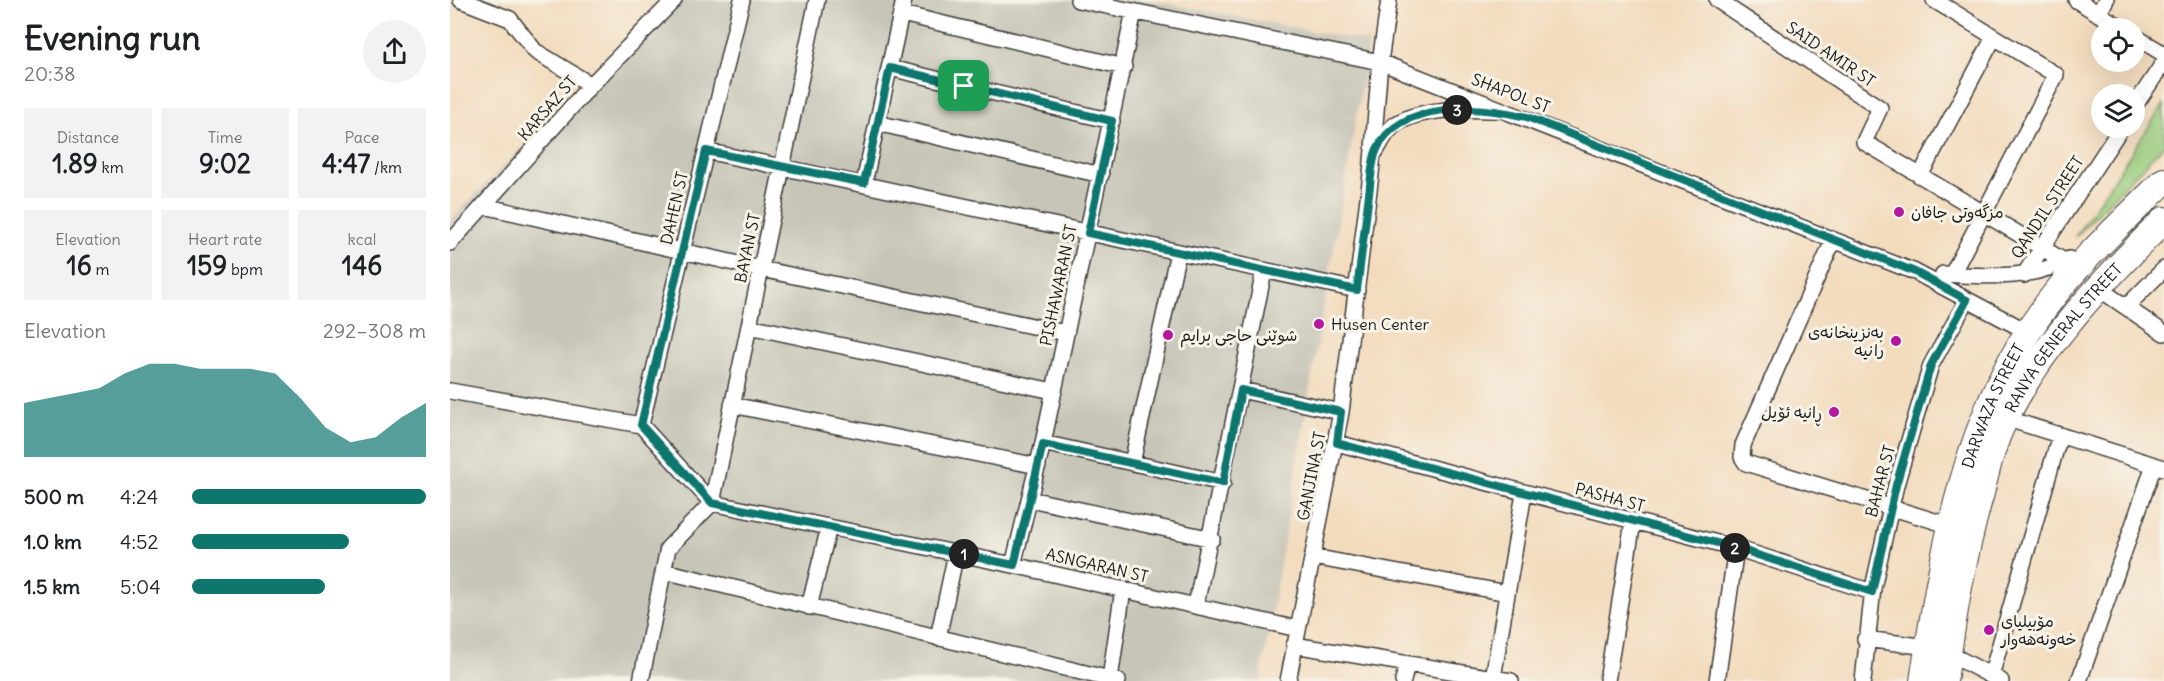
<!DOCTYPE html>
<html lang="en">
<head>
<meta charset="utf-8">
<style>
  :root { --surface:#fff; --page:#f2f2f2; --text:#202124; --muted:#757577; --accent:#0f766e }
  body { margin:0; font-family:Delius,"Playpen Sans Arabic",sans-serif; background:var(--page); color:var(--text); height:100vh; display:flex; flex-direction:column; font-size:22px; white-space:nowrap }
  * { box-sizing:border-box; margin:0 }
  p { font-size:20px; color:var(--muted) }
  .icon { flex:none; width:33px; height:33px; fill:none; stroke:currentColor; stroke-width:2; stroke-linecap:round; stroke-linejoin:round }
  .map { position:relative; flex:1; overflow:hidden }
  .side { display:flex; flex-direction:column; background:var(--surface); width:450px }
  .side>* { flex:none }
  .fabs { position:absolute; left:1641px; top:18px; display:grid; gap:12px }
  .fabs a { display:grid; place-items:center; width:54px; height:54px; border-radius:50%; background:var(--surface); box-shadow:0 6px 24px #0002; font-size:30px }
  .pin { position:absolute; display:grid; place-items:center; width:51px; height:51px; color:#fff; margin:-26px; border-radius:12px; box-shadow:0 3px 9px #0006 }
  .km { position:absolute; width:30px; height:30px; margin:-15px; border-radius:50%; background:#222; color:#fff; font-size:16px; line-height:30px; text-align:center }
  .round { display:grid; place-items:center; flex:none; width:63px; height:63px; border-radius:32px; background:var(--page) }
  .headline { display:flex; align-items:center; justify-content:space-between; height:102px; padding:0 24px }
  h1 { font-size:33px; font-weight:700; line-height:45px }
  .figures { display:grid; grid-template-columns:repeat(3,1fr); gap:9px; height:102px; padding:6px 24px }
  .figures div { display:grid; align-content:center; border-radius:0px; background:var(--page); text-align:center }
  .figures b { font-size:26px; font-weight:700 }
  .figures small { font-size:16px; font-weight:400 }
  .figures p { font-size:16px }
  .chart { height:168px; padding:12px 24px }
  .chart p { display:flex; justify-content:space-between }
  .chart svg { width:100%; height:108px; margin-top:6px; fill:var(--accent); opacity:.7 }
  ul { padding:0 24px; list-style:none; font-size:20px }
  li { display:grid; grid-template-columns:96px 72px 1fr; align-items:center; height:45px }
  li i { height:15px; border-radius:8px; background:var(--accent) }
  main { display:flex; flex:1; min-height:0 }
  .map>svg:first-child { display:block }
  .industrial { fill:#c7c5b8 }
  .green { fill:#98ca7a; stroke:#5a734b; stroke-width:1.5 }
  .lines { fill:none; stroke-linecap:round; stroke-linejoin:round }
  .minor-casing { stroke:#3c3934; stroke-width:18 }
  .trunk-casing { stroke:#3c3934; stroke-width:28 }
  .minor { stroke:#fff; stroke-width:15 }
  .trunk { stroke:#fff; stroke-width:26 }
  .route-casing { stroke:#fff; stroke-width:12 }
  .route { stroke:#0f766e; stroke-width:8 }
  .poi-dot { fill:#b5179e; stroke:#f7f3e8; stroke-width:2 }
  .labels { text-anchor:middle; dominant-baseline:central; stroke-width:6; stroke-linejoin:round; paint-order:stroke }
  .street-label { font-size:16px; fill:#1c1c1c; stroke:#f7f3e8 }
  .poi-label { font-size:16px; fill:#1c1c1c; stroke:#f7f3e8; text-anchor:start }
</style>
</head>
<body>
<main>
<section class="side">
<div class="headline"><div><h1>Evening run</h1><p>20:38</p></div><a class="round"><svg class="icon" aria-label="share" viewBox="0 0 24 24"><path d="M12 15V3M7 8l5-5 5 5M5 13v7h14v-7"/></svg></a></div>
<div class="figures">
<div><p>Distance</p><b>1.89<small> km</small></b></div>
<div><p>Time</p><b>9:02</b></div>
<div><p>Pace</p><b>4:47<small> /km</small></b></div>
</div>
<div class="figures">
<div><p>Elevation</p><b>16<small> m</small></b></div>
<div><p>Heart rate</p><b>159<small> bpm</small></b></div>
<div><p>kcal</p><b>146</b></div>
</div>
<div class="chart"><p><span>Elevation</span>292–308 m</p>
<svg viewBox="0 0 160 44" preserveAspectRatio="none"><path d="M0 44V22L10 20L20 18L30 16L40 10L50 6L60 6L70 8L80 8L90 8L100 10L110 20L120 32L130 38L140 36L150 28L160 22V44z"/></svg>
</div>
<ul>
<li><b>500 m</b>4:24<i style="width:100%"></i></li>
<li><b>1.0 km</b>4:52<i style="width:67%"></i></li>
<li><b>1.5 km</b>5:04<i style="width:57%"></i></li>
</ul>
</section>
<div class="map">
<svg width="1714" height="681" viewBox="0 0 1714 681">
  <rect width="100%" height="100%" fill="#f7f3e8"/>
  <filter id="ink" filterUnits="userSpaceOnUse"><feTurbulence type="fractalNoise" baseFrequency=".0167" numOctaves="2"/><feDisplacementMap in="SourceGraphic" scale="12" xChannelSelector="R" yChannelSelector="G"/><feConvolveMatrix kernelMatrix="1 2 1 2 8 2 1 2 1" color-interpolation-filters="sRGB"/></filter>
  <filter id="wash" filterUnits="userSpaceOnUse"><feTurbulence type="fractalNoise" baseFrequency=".008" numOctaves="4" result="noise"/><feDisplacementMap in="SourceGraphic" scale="24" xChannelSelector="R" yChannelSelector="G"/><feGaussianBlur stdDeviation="1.35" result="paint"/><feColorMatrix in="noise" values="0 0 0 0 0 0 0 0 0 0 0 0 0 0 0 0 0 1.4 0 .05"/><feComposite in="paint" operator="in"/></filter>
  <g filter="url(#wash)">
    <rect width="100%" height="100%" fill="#f3dcbe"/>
    <path class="industrial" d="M214 0H698L919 42 810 681H0V221Z"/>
    <path class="green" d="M1714 104V145L1625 237Z"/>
  </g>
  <g filter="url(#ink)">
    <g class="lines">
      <defs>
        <path id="minor" d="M11 0 60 19 85 51 141 85
          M628 0 930 62 1465 272 1578 332
          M1267 0 1430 108 1414 142 1614 261
          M1484 0 1606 75 1502 274
          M1626 0 1672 28
          M452 14 674 67
          M1648 14 1656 0
          M1684 36 1714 54
          M440 68 662 121
          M1684 107 1714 62
          M427 123 651 175
          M256 151 907 290
          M926 151C932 141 936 131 946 124 973 107 1015 109 1045 110
          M1470 176 1544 37
          M414 183 454 0
          M34 206 311 269 616 333
          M1383 241 1293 445 1292 457 1296 463 1501 526
          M0 243 141 85 224 0
          M1493 274C1537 276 1579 281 1619 259
          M1574 275 1671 128
          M1648 288 1714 333
          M1676 307 1714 269
          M299 326 603 391
          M791 390 891 412
          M0 391 191 425 262 503
          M282 405 588 466
          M1555 418 1714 468
          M191 425 292 0
          M593 443 773 483
          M887 443 1286 548 1422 592
          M682 463 728 252
          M580 499 762 539
          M262 503 563 565 848 629
          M262 503 367 0
          M863 557 1057 593
          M563 565 593 443 684 11
          M214 571 668 681
          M746 605 814 271
          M359 607 379 527
          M488 638 506 553
          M1415 639 1478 647
          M844 645 1061 681
          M1498 653 1551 681
          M1541 676 1610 435
          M1043 678 1074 493
          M660 679 673 589
          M191 681 218 548 262 503
          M838 681 891 412 921 174 930 62 939 0
          M953 681 957 664
          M1157 681 1183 522
          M1267 681 1286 548
          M1413 681 1423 588 1446 485 1481 365 1517 300
          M1629 681 1704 465"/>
        <g id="trunk">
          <path id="s1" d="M1473 681C1493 551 1515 415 1595 307 1629 261 1673 222 1714 181"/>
          <path id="s2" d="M1494 681C1503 617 1513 555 1531 493 1537 468 1543 442 1555 419 1593 342 1654 280 1714 220"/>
        </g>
      </defs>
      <use href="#minor" class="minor-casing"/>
      <use href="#trunk" class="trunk-casing"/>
      <use href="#minor" class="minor"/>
      <use href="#trunk" class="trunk"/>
    </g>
  </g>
  <g class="lines" filter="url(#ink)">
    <defs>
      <path id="route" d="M440 68 662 121 638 233 907 290C911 258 915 226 919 194 921 180 921 162 927 149 951 99 1031 106 1077 117L1465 272 1517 300 1481 365 1446 485 1422 592 1286 548 887 443 891 412 791 390 773 483 593 444 564 565 262 503 191 425 256 151 414 183Z"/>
    </defs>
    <use href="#route" class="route-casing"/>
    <use href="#route" class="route"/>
  </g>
  <g class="poi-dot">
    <circle cx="1449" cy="212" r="6"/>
    <circle cx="869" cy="324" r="6"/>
    <circle cx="718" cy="335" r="6"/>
    <circle cx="1446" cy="341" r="6"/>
    <circle cx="1384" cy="412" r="6"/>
    <circle cx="1539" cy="630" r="6"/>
  </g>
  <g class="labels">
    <g class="street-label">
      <text transform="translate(1381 54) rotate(34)">SAID AMIR ST</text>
      <text transform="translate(1061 93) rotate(21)">SHAPOL ST</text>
      <text transform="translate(97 108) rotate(-49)">KARSAZ ST</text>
      <text transform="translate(1597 207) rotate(-57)">QANDIL STREET</text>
      <text transform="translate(224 208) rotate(-77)">DAHEN ST</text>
      <text transform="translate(297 248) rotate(-78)">BAYAN ST</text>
      <text transform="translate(608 285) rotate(-78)">PISHAWARAN ST</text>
      <text stroke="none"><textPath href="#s2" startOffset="370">RANYA GENERAL STREET</textPath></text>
      <text stroke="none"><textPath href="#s1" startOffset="285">DARWAZA STREET</textPath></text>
      <text transform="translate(861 476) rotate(-79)">GANJINA ST</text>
      <text transform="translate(1430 481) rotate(-75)">BAHAR ST</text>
      <text transform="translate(1160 497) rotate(15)">PASHA ST</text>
      <text transform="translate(647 565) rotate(13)">ASNGARAN ST</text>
    </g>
    <g class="poi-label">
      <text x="1461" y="212">مزگەوتی جافان</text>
      <text x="881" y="324">Husen Center</text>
      <text x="1434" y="332" text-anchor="end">بەنزینخانەی<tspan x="1434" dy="18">رانیە</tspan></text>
      <text x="730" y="335">شوێنی حاجی برایم</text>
      <text x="1372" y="412" text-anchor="end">ڕانیە ئۆیل</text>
      <text x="1551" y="621">مۆبیلیای<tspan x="1551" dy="18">خەونەهەوار</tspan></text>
    </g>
  </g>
</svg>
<div class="fabs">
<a><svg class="icon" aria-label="locate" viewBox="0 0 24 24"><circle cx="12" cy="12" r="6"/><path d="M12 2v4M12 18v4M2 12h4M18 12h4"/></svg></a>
<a><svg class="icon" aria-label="layers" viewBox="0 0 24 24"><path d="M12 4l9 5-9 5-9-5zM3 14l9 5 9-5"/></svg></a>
</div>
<div class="pin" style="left:514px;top:86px;background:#1e9e55"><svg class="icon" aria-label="arrive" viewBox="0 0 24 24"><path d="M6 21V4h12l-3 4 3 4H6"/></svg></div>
<b class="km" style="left:514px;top:554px">1</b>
<b class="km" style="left:1285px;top:548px">2</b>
<b class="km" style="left:1007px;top:110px">3</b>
</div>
</main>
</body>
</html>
